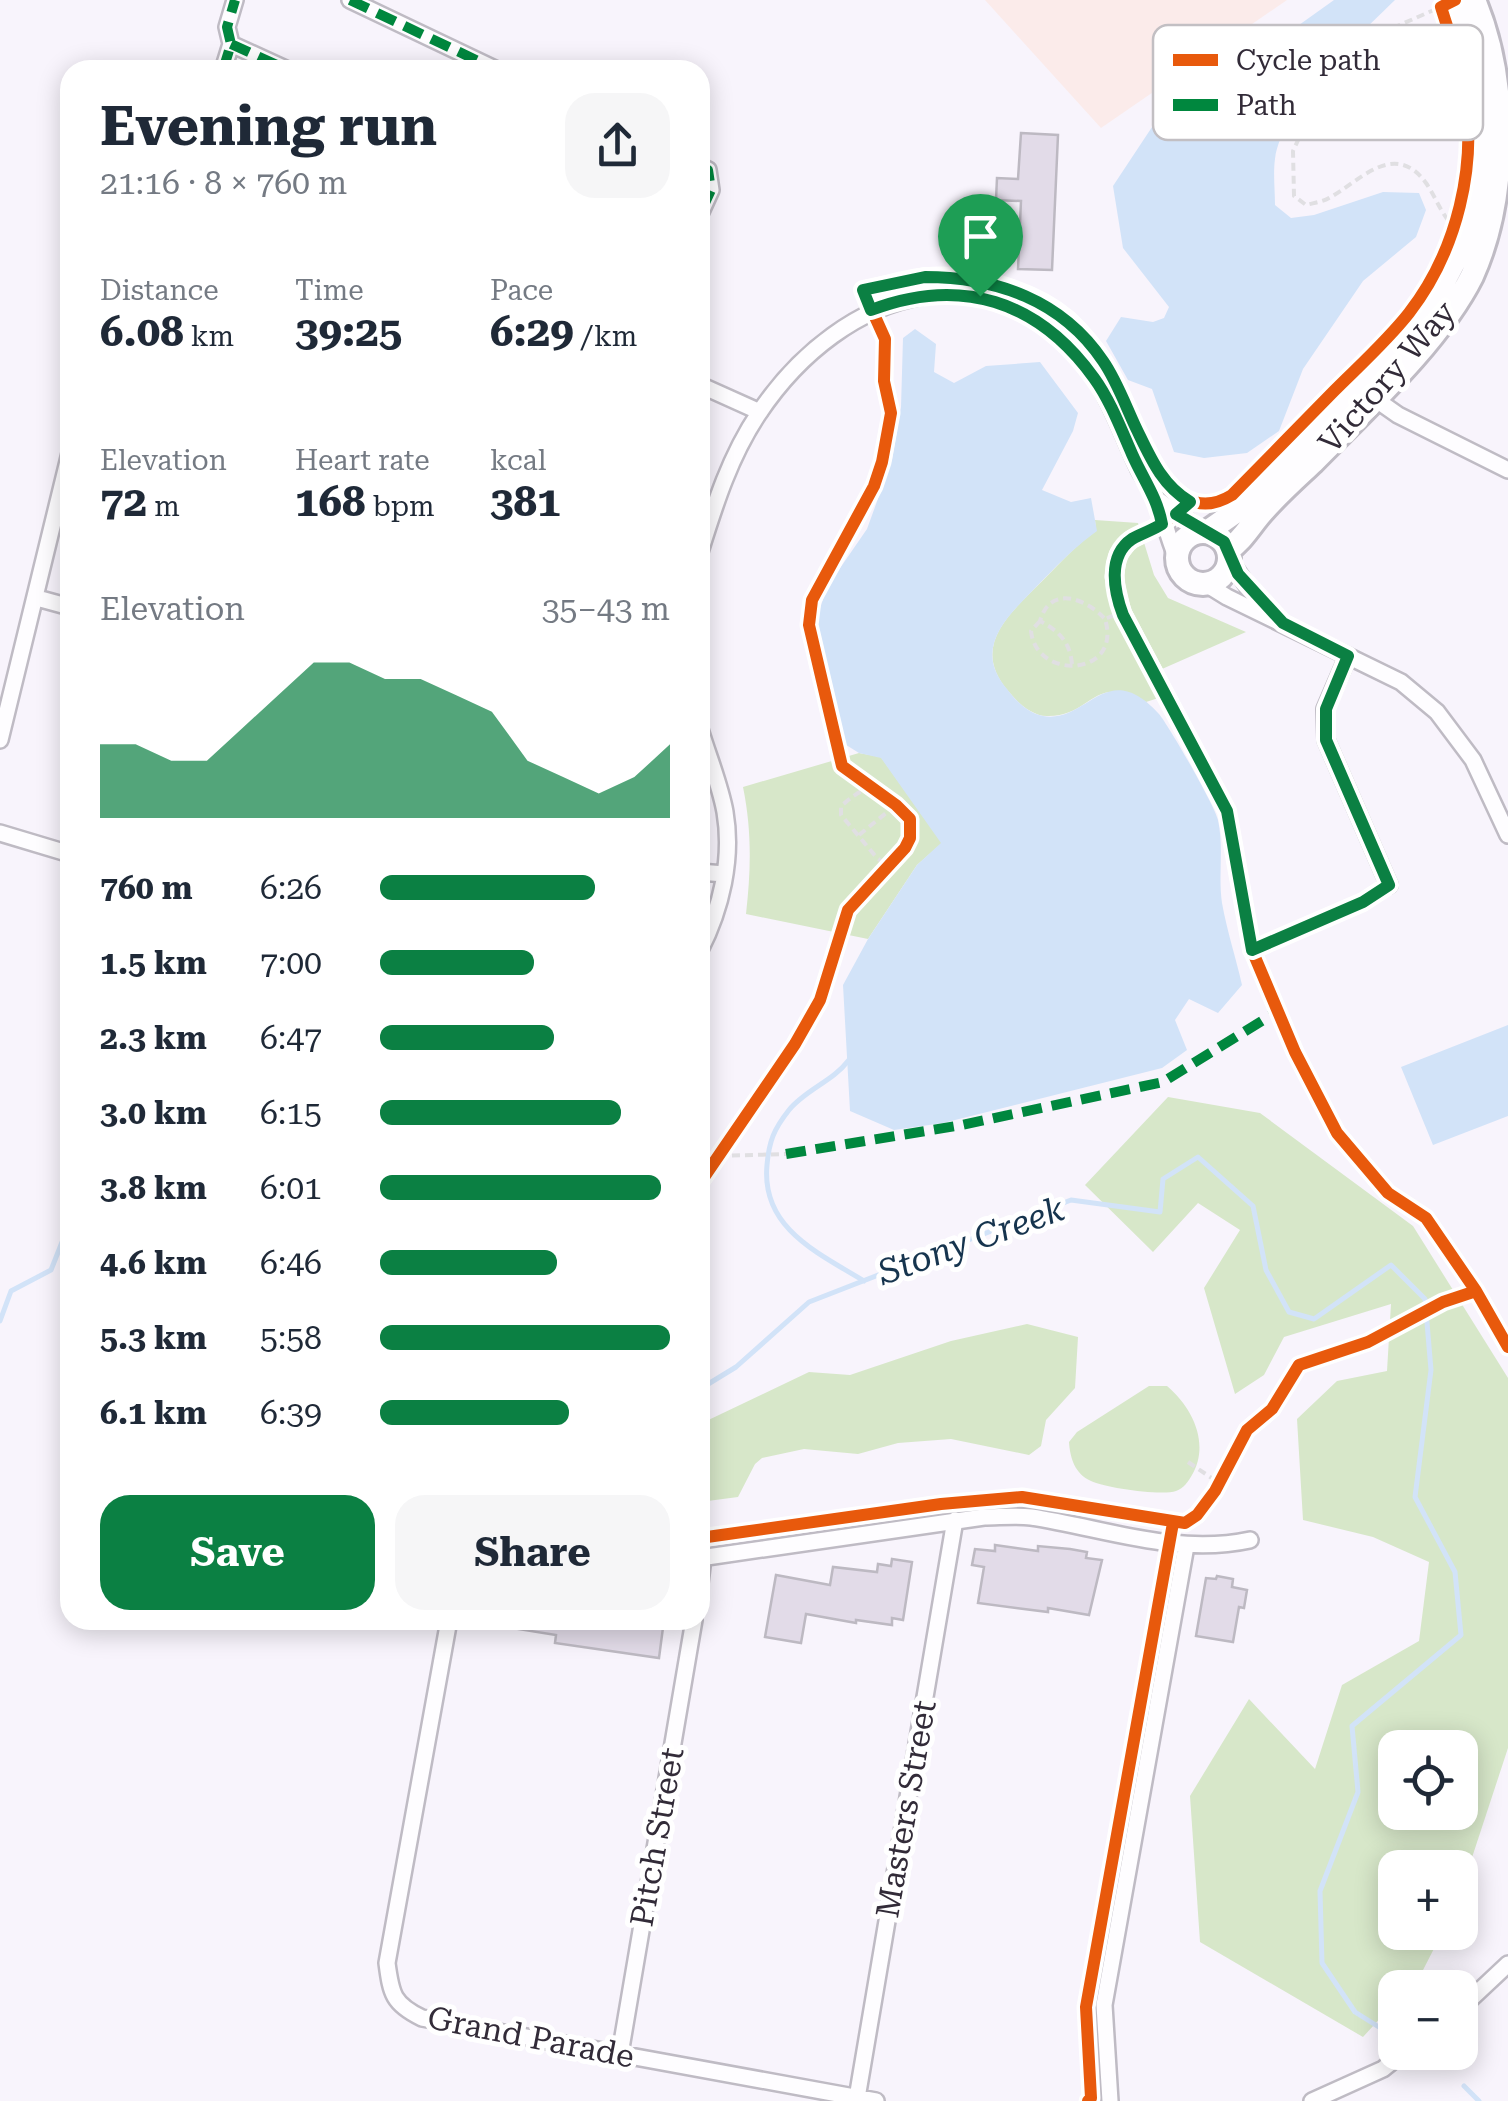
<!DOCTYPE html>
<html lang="en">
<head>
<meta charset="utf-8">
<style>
  :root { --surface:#fff; --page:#f6f6f7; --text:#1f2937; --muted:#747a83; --accent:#0b8043 }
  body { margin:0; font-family:"Roboto Serif",serif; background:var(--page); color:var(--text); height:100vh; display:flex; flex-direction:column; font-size:38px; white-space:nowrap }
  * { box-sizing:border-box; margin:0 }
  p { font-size:32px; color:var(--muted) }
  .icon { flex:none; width:55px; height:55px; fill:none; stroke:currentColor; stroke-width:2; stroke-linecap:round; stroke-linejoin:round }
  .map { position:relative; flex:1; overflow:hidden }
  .drawer { position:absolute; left:60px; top:60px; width:650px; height:1570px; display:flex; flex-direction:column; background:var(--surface); border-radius:30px; box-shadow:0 5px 25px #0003 }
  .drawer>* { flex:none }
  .fabs { position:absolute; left:1378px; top:1730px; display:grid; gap:20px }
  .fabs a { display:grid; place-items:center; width:100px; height:100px; border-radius:20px; background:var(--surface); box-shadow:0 5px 25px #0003; font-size:50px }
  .pin { position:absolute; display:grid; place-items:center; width:85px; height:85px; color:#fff; margin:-102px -42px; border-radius:50% 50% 50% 0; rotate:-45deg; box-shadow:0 0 10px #0007 }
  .pin .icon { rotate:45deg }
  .round { display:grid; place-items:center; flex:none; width:105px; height:105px; border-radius:30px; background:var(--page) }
  .overview { display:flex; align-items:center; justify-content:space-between; height:170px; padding:0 40px }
  h1 { font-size:55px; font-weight:700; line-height:75px }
  .stats { display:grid; grid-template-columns:repeat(3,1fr); gap:15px; height:170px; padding:10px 40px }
  .stats div { display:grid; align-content:center }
  .stats b { font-size:42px; font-weight:700 }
  .stats small { font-size:28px; font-weight:400 }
  .stats p { font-size:28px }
  .chart { height:280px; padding:20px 40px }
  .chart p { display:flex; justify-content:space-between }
  .chart svg { width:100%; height:180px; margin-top:10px; fill:var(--accent); opacity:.7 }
  .primary-button { display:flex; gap:20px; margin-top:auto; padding:20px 40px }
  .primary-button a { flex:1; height:115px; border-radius:30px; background:var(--accent); color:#fff; font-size:40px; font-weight:700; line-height:115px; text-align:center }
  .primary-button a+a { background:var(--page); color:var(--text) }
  ul { padding:0 40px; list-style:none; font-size:32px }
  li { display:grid; grid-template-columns:160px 120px 1fr; align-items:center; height:75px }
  li i { height:25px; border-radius:12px; background:var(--accent) }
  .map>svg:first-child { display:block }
  .industrial { fill:#fbebea }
  .green { fill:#d7e7c9; fill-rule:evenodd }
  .water { fill:#d2e3f8 }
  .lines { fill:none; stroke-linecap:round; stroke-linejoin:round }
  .stream { stroke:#d2e3f8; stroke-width:5 }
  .building { fill:#e2dbe8; stroke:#bdb9c2; stroke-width:2.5 }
  .street-casing { stroke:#bfbbc4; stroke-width:20 }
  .secondary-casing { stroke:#bfbbc4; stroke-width:28 }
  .path { stroke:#e0dfe2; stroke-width:4; stroke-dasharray:8 5; stroke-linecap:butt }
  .street { stroke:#fefdff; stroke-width:15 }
  .secondary { stroke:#fefdff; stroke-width:22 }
  .quiet { stroke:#00873e; stroke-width:10; stroke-dasharray:20 10; stroke-linecap:butt }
  .cycleway-casing { stroke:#fff; stroke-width:19 }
  .cycleway { stroke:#e8590c; stroke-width:12 }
  .route-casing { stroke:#fff; stroke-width:20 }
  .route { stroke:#0b8043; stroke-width:12 }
  .labels { text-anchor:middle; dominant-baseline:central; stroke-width:10; stroke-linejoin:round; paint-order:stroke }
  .street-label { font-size:32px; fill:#322b38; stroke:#fff }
  .water-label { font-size:35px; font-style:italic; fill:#16344e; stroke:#fff }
  .key { fill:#fff; stroke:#c2bfc3; stroke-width:2.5 }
  .key-label { font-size:28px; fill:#322b38 }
</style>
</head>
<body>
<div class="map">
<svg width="1508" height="2101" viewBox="0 0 1508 2101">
  <rect width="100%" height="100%" fill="#f8f4fc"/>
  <path class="industrial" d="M985 0H1287L1101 128Z"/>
  <path class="green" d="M1095 520 1138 523 1154 575 1168 598 1246 632 1162 669 1174 693 1146 702C1092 672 1092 717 1047 716 1032 716 1018 703 1009 692 972 650 1004 619 1034 589 1056 568 1072 548 1096 531Z
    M859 753 881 757 942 843 917 865 868 939 746 914C751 870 752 831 743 787Z
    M1168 1097 1260 1113 1413 1226 1508 1378V1748L1460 1894V1868H1395V1932L1442 1933 1422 1972 1408 1987 1395 1988V2002L1363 2037 1200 1942 1190 1796 1249 1699 1315 1769 1342 1685 1419 1641 1429 1562 1373 1537 1303 1520 1297 1419 1337 1381 1387 1371 1391 1304 1284 1337 1264 1375 1235 1394 1204 1288 1240 1230 1198 1203 1153 1252 1085 1185ZM1395 1748H1460V1812H1395Z
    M1027 1324 1078 1337 1075 1388 1046 1420 1041 1446 1029 1455 951 1439 898 1443 858 1454 804 1449 762 1458 755 1464 738 1497 700 1502V1424L809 1372 850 1375 951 1341Z
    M1149 1386H1167C1193 1408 1210 1444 1192 1475 1188 1482 1184 1488 1176 1491 1162 1496 1105 1488 1091 1481 1075 1474 1070 1458 1069 1442L1077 1432Z"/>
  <path class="water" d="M1334 0H1395C1357 37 1283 104 1275 159 1273 173 1275 190 1275 205L1291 218 1314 215 1383 192 1419 193 1426 210 1416 237 1363 281 1303 369 1279 431 1247 453 1204 458 1174 452 1152 389 1128 380 1106 341 1121 317 1153 322 1164 318 1169 307 1123 248 1113 186 1156 121 1228 68 1268 59 1299 25Z
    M915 329 936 344 934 372 954 383 986 366 1040 362 1078 413 1073 431 1042 490 1071 502 1091 498 1097 531C1071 550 1058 565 1036 587 1007 617 972 648 1007 689 1016 701 1028 713 1043 716 1088 724 1106 656 1159 714 1169 726 1215 806 1218 820 1224 847 1218 876 1222 903 1227 931 1236 958 1242 985L1218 1013 1189 999 1175 1020 1187 1050 1162 1068 943 1123 894 1130 850 1111 843 985 868 939 917 865 941 843 881 758 859 753 843 743 815 624 827 587 867 529 892 460 901 407 903 338Z
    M1508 1025V1116L1433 1145 1401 1067Z"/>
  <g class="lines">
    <path class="stream" d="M848 1061C833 1081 805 1090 789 1110 774 1129 769 1141 767 1165 761 1228 818 1253 864 1281
      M70 1176 66 1186 70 1199
      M0 1321 11 1291 51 1270 70 1222
      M700 1389 736 1367 809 1302 1071 1200 1160 1212 1163 1179 1198 1157 1253 1206 1266 1270 1289 1312 1314 1319 1391 1265 1425 1299 1431 1370 1415 1497 1455 1572 1461 1635 1352 1726 1358 1792 1320 1891 1322 1963 1355 2012 1382 2029
      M1464 2086 1479 2101"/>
  </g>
  <path class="building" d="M1021 133 1058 135 1052 270 1018 269 1021 201 996 200 997 178 1018 179Z
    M995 1545 1038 1551V1546L1070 1549 1087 1552 1086 1558 1102 1560 1089 1615 1048 1608V1612L978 1603 984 1567 972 1565 975 1549 995 1551Z
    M892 1559 912 1562 903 1620 892 1618V1625L856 1620V1623L806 1614 801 1643 765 1637 776 1575 830 1585 833 1567 877 1572 878 1564 891 1566Z
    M1217 1576 1233 1579 1232 1587 1247 1590 1244 1608 1239 1607 1233 1642 1196 1636 1206 1578 1216 1579Z
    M512 1620H664L659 1658 555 1643 556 1635 512 1628Z"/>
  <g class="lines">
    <defs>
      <path id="street" d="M350 0 497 70
        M231 44 288 70
        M223 70 231 44 227 27 235 0
        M700 166 708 170 711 190 700 214
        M700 385 760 412
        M1371 396 1398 415 1508 470
        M1157 499 1202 531
        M700 552C715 504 730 456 759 413 842 289 996 238 1095 378 1113 405 1124 438 1138 467 1143 478 1153 488 1157 499 1164 518 1168 538 1176 556
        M1229 559 1250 590 1277 617
        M1206 584 1227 597 1401 682 1437 712 1473 760 1508 835
        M37 598 70 607
        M1348 656 1325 709 1326 740 1389 885
        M700 729C708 756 720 784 725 812 733 859 721 909 700 950
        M0 740 70 453
        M0 833 70 854
        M700 872 724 874
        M700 1558 984 1517C999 1517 1016 1515 1031 1517 1104 1528 1176 1556 1250 1540
        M700 1583 703 1558
        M449 1620 387 1963C391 1994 393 2004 422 2018L876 2101
        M1460 2009 1508 1964
        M620 2054 694 1620
        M857 2098 955 1520
        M1110 2101 1104 2005 1186 1546
        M1312 2101 1383 2069 1404 2052"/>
      <path id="secondary" d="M1177 558a26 26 0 1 1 52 0a26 26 0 1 1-52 0Z
        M1207 532 1234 513 1403 342 1439 291 1464 243 1478 189 1482 110 1470 44 1453 0
        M1228 550C1243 540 1251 524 1264 510 1279 493 1296 478 1313 462 1365 409 1439 342 1472 276 1508 196 1508 80 1474 0"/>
    </defs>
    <use href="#street" class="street-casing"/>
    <use href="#secondary" class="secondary-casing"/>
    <path class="path" d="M1436 9 1386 31 1357 53 1327 103 1306 123 1293 151 1294 196 1306 205C1313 203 1322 202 1329 198 1359 182 1394 139 1426 183 1435 196 1440 211 1451 224
      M1040 621 1031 631C1036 681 1123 677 1105 619L1122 612
      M1072 664C1070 642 1059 631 1040 621 1050 585 1085 598 1104 618
      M873 788C860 789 851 798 841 806V815L877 858 888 866
      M859 835 896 805
      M1252 950 1375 894
      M719 1156 786 1154
      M1188 1462 1219 1483"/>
    <use href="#street" class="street"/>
    <use href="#secondary" class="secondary"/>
    <path class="quiet" d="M350 0 497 70
      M231 44 288 70
      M223 70 231 44 227 27 235 0
      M700 166 708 170 711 190 700 214
      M786 1154 962 1125 1163 1082 1278 1011"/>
    <defs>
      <path id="cycleway" d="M1190 502 1162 524 1130 540 1118 555 1114 577 1122 612 1227 811 1252 950 1295 1052 1337 1133 1388 1193 1426 1218 1476 1291 1508 1347
        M700 1183 795 1044 820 1000 848 910 905 848 910 838V819L896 805 842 766 809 625 812 600 874 486 882 462 891 413 884 381 885 339 863 290C883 286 903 279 923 277 970 272 1031 288 1068 319 1081 331 1098 351 1106 366 1130 411 1164 537 1232 495 1266 460 1300 426 1334 391 1359 366 1387 341 1409 313 1457 251 1478 165 1464 88 1459 60 1449 33 1441 7L1455 0
        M700 1538 941 1504 1022 1497 1185 1523 1197 1515 1215 1491 1247 1430 1272 1409 1299 1365 1368 1342 1443 1302 1476 1291
        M1088 2101 1091 2098 1086 2007 1173 1523"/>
    </defs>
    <use href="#cycleway" class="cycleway-casing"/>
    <use href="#cycleway" class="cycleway"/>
  </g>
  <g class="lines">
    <defs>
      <path id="route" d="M925 277C996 277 1062 300 1103 361 1117 381 1126 407 1137 430 1151 459 1162 485 1190 502L1176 514 1224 542 1238 574 1283 623 1348 656 1326 709V740L1389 885 1363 902 1252 950 1227 811 1123 615C1114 591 1107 556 1132 539 1142 533 1153 530 1162 524 1157 497 1143 479 1132 454 1121 429 1110 400 1094 378 1038 300 960 276 871 310L863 290Z"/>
    </defs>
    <use href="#route" class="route-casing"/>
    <use href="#route" class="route"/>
  </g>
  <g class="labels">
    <g class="street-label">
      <text transform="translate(1387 377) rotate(-49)">Victory Way</text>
      <text transform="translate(906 1809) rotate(-80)">Masters Street</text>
      <text transform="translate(657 1837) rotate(-80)">Pitch Street</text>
      <text transform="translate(531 2037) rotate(11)">Grand Parade</text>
    </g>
    <g class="water-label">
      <text transform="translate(971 1241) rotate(-20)">Stony Creek</text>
    </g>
  </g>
  <rect x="1153" y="25" width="330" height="115" rx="15" class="key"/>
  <rect x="1173" y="54" width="45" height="12" fill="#e8590c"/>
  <rect x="1173" y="99" width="45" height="12" fill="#00873e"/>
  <g class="key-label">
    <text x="1236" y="70">Cycle path</text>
    <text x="1236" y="115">Path</text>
  </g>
</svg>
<div class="fabs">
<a><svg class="icon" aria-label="locate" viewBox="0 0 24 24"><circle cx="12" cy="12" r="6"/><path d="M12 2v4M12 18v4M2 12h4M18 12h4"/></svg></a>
<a>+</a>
<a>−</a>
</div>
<div class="pin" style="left:980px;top:296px;background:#1e9e55"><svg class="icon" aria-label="arrive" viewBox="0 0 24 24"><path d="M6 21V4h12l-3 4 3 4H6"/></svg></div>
<section class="drawer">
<div class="overview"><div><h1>Evening run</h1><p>21:16 · 8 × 760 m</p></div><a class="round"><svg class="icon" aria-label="share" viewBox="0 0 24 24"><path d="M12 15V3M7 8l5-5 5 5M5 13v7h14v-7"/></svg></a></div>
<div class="stats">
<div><p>Distance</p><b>6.08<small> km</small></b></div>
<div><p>Time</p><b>39:25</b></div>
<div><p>Pace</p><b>6:29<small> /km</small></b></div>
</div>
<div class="stats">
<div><p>Elevation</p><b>72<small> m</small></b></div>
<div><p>Heart rate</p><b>168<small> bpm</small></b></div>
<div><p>kcal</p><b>381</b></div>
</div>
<div class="chart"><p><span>Elevation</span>35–43 m</p>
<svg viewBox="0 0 160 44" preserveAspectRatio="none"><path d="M0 44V26L10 26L20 30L30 30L40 22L50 14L60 6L70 6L80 10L90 10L100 14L110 18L120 30L130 34L140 38L150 34L160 26V44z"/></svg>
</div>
<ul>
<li><b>760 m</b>6:26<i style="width:74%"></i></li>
<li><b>1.5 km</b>7:00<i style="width:53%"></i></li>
<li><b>2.3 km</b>6:47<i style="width:60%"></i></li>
<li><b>3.0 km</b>6:15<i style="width:83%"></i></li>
<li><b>3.8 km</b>6:01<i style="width:97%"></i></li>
<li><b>4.6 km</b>6:46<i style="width:61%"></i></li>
<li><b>5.3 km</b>5:58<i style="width:100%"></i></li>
<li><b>6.1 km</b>6:39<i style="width:65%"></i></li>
</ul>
<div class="primary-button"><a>Save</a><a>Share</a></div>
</section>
</div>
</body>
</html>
